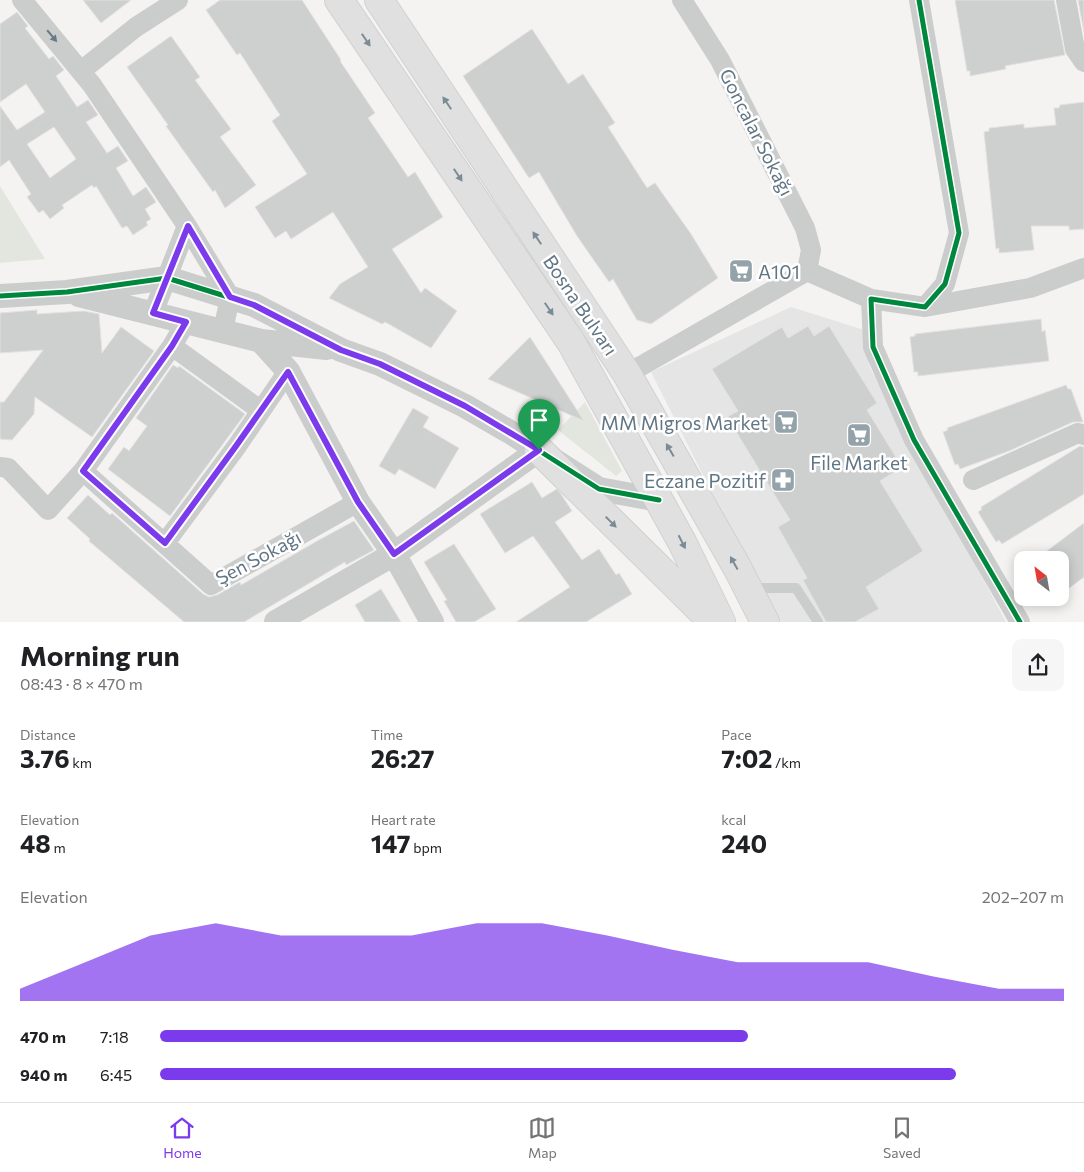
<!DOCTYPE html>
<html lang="en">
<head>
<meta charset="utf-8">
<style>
  :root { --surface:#fff; --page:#f6f6f6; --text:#202124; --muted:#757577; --line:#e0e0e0; --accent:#7c3aed }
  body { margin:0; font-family:Commissioner,sans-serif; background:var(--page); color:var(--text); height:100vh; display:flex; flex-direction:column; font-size:19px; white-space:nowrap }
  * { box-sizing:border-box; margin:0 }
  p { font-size:16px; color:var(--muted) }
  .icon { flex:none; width:28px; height:28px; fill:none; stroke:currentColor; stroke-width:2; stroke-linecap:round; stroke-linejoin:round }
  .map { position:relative; height:622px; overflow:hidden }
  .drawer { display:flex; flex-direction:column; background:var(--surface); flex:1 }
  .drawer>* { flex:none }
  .needle { width:32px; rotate:329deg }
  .buttons { position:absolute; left:1014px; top:551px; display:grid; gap:10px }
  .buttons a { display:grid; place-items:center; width:55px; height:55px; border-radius:10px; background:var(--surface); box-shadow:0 2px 12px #0003; font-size:25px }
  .pin { position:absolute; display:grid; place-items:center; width:42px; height:42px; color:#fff; margin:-51px -21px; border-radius:50% 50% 50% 0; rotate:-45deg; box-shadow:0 0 5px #0007 }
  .pin .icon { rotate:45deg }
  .round { display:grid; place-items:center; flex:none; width:52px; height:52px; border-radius:10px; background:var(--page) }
  .summary { display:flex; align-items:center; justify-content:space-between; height:85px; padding:0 20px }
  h1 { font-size:28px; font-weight:700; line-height:38px }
  .stats { display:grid; grid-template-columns:repeat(3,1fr); gap:8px; height:85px; padding:5px 20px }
  .stats div { display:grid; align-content:center }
  .stats b { font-size:25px; font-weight:700 }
  .stats small { font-size:14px; font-weight:400 }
  .stats p { font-size:14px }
  .chart { height:140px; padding:10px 20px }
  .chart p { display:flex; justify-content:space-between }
  .chart svg { width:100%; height:90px; margin-top:5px; fill:var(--accent); opacity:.7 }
  ul { padding:0 20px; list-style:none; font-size:16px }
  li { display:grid; grid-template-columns:80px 60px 1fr; align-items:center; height:38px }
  li i { height:12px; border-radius:6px; background:var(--accent) }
  .dock { display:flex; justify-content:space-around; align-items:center; height:70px; border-top:1px solid var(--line); background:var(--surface); font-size:14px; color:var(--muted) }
  .dock a { display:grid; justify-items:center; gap:2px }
  .dock .current { color:var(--accent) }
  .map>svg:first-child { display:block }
  .built { fill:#e4e5e4 }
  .green { fill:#e3e6df }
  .building { fill:#cecfcf; stroke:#e3e2e1; fill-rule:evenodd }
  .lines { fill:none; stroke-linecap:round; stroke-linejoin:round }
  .secondary-casing { stroke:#d0d1d1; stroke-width:30 }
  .service { stroke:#cbcccc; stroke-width:10 }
  .minor { stroke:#cbcccc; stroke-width:20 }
  .tertiary { stroke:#cbcccc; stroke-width:24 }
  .secondary { stroke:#e0e0e0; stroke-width:28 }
  .cycleway-casing { stroke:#fff; stroke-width:8 }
  .cycleway { stroke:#00873e; stroke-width:5 }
  .oneway { fill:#667a88 }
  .oneway2 { fill:#7a8b96 }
  .route-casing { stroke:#fff; stroke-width:10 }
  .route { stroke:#7c3aed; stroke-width:6 }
  .labels { text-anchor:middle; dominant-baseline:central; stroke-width:5; stroke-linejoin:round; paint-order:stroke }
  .street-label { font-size:19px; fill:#617684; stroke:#fff }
  .poi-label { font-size:19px; fill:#617684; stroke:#fff; text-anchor:end }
</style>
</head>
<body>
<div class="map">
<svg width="1084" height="622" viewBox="0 0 1084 622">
  <rect width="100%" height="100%" fill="#f4f3f1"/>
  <path class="built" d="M791 307 864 330 870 368 1006 622H777L651 372Z"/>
  <path class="green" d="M0 186 45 259 0 263Z
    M585 402 622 471 616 476 558 430Z"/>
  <path class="building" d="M83 0H131L101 23Z
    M220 0H302L341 60 340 61 375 113 368 118 408 177 415 172 443 217 392 249 421 293 425 288 457 311 431 348 385 322 382 324 329 298 340 284 368 267 333 212 291 239 286 231 275 238 255 207 307 174 272 121 280 115 240 53 237 55 206 10Z
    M955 0H1054L1065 55 1005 66 1006 69 970 76V71H967Z
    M1078 0H1084V32Z
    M17 12 28 26 25 28 49 59 53 56 64 70 56 76 77 107 88 100 98 115 86 122 107 153 118 146 128 161 116 168 133 196 146 187 156 202 145 209 151 219 146 222 148 225 133 235 127 226 122 228 96 186 94 188 92 185 62 205 64 208 50 219 43 210 39 213 27 197 31 194 9 160 0 167V106L17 130 45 112 26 84 0 102V24ZM54 127 76 159 50 178 27 144Z
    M532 29 568 84 583 74 615 123 608 127 647 188 655 183 691 234 718 278 651 324 637 320 613 279 609 282 577 236 539 172 529 178 463 76Z
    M171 36 200 77 195 80 231 129 220 137 256 185 225 208 215 190 213 192 166 126 168 125 127 67Z
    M1084 102V229L1069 230V226H1031L1034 250 999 253V248L996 249 984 132 989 131V128L1024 124V128L1056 125 1054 108H1059L1060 105Z
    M37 310V314L84 311 99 314 102 353 121 327 154 351 92 437 35 397 34 414 12 440 0 439V402H4L43 350 0 353V313Z
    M1041 319 1042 332 1045 330 1049 361 918 376V372H914L910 337 915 336V334Z
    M808 326 814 336 829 326 877 403 867 410 902 467 880 481 923 551 866 587 879 609 855 622H826L803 580 807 578 778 527 790 520 727 417 738 411 712 369 782 327 788 338Z
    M530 337 584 421 488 379Z
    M173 365 178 368 179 366 245 414 170 516 108 469 124 447 129 451 147 426 136 418Z
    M1066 385 1068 389H1071L1083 422H1073L1009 451 960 469 958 464 955 465 943 432 948 430 947 428Z
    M413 408 429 417 423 427 459 448 435 489 399 469 395 475 379 466Z
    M1080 446 1084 447V494L1002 544 999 540 996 542 978 512 982 509 981 507Z
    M532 482 542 498 557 489 561 494 572 511 555 522 582 560 599 549 616 575 619 573 632 594 586 622H516L570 587 533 536 505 553 480 514Z
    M88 495 110 515 112 513 203 594 209 597 217 595 240 582 241 585 317 541 354 521 374 550 346 565 345 562 244 622H184L89 541 90 539 67 518Z
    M1084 523V577L1060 595V560H1035Z
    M454 544 496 609 474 622H456L444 601 447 600 424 562Z
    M381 589 401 622H365L355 605Z"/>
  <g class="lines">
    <defs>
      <path id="secondary" d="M339 0 571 342 682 542 721 622
        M379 0 627 374 738 569 765 622
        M539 450 713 622"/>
    </defs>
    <use href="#secondary" class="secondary-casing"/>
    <path class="service" d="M751 588H796L818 622"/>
    <path class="minor" d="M22 0 92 85 187 226 230 297 223 331
      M919 0 959 233 945 284 925 307 871 299 873 347 914 440 1020 622
      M1066 0 1075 49 1084 62
      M81 71 136 27 178 0
      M807 271 871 299
      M925 307 1030 288 1084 268
      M153 313 187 226
      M172 346 260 410
      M627 374 807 271 811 250 805 228 720 60 682 0
      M0 467 8 468 48 510 83 471 172 346 186 322
      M83 471 211 585 358 502
      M973 480 1078 433 1084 435
      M165 543 237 446 288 371"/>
    <path class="tertiary" d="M79 295 261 341 327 348
      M0 296 67 292 167 278 254 305 341 350 380 364 465 406 510 432 599 489 659 500
      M261 341 288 371 358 502 394 554 432 622
      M276 622 394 554 539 450"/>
    <use href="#secondary" class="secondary"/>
    <defs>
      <path id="cycleway" d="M919 0 959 233 945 284 925 307 871 299 873 347 914 440 1020 622
        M0 296 67 292 167 278 254 305 341 350 380 364 465 406 510 432 599 489 659 500"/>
    </defs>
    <use href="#cycleway" class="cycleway-casing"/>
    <use href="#cycleway" class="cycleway"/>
  </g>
  <defs><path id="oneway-solid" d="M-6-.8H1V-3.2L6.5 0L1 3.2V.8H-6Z" transform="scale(1.25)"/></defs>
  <use class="oneway" href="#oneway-solid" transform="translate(52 36) rotate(50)"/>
  <g class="oneway2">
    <use href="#oneway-solid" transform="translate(366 40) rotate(56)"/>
    <use href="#oneway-solid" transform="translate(447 103) rotate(-124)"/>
    <use href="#oneway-solid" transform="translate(458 175) rotate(56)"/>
    <use href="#oneway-solid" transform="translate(537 238) rotate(-124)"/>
    <use href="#oneway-solid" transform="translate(549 309) rotate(56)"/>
    <use href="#oneway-solid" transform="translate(670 450) rotate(-120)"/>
    <use href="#oneway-solid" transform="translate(611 522) rotate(45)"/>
    <use href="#oneway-solid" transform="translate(682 542) rotate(63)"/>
    <use href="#oneway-solid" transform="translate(734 563) rotate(-119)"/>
  </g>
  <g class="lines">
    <defs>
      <path id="route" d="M188 226 230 297 254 305 341 350 380 364 465 406 539 450 394 554 358 502 288 372 236 446 165 543 83 471 172 346 186 322 153 313Z"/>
    </defs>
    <use href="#route" class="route-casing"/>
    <use href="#route" class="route"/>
  </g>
  <defs>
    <symbol id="supermarket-square" viewBox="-11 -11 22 22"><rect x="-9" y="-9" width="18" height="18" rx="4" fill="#94a2aa" stroke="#fff"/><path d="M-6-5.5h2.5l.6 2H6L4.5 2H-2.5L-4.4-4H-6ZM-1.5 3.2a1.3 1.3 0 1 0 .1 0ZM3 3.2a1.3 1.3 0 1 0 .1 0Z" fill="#fff"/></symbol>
    <symbol id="pharmacy-square" viewBox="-11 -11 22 22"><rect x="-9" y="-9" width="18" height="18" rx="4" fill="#94a2aa" stroke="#fff"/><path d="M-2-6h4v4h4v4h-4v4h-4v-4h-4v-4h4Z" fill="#fff"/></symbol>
  </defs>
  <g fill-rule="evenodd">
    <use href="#supermarket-square" x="727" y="257" width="28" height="28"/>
    <use href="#supermarket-square" x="772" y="408" width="28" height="28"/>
    <use href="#supermarket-square" x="845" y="421" width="28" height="28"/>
    <use href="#pharmacy-square" x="769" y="466" width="28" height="28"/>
  </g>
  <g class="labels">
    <g class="street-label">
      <text transform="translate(757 132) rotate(63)">Goncalar Sokağı</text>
      <text transform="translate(581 305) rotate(56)">Bosna Bulvarı</text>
      <text transform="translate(258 557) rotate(-28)">Şen Sokağı</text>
    </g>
    <g class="poi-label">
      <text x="758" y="271" text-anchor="start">A101</text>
      <text x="768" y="422">MM Migros Market</text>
      <text x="859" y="462" text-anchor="middle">File Market</text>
      <text x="766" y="480">Eczane Pozitif</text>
    </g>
  </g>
</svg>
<div class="buttons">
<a><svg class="needle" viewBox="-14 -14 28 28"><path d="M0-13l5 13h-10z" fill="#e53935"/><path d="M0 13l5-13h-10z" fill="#757577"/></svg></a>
</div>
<div class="pin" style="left:539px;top:450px;background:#1e9e55"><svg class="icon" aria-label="arrive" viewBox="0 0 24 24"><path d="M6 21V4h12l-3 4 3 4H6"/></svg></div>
</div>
<section class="drawer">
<div class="summary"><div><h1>Morning run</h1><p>08:43 · 8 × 470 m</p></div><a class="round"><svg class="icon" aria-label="share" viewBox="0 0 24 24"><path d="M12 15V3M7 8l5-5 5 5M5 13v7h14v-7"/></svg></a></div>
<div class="stats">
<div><p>Distance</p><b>3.76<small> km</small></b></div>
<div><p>Time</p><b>26:27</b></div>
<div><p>Pace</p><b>7:02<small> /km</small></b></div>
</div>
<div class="stats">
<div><p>Elevation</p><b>48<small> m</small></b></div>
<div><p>Heart rate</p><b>147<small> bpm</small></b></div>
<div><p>kcal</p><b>240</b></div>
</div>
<div class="chart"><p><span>Elevation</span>202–207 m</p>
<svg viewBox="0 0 160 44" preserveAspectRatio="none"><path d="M0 44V38L10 25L20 12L30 6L40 12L50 12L60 12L70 6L80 6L90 12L100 19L110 25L120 25L130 25L140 32L150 38L160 38V44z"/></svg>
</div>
<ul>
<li><b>470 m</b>7:18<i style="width:65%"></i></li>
<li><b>940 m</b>6:45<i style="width:88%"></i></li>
</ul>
</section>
<nav class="dock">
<a class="current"><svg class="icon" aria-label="home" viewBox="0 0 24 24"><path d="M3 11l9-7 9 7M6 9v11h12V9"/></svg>Home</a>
<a><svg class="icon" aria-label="map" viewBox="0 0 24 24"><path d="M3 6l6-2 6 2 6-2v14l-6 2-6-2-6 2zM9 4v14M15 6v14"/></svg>Map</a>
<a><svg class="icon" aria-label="saved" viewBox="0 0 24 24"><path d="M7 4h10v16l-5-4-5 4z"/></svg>Saved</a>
</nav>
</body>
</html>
